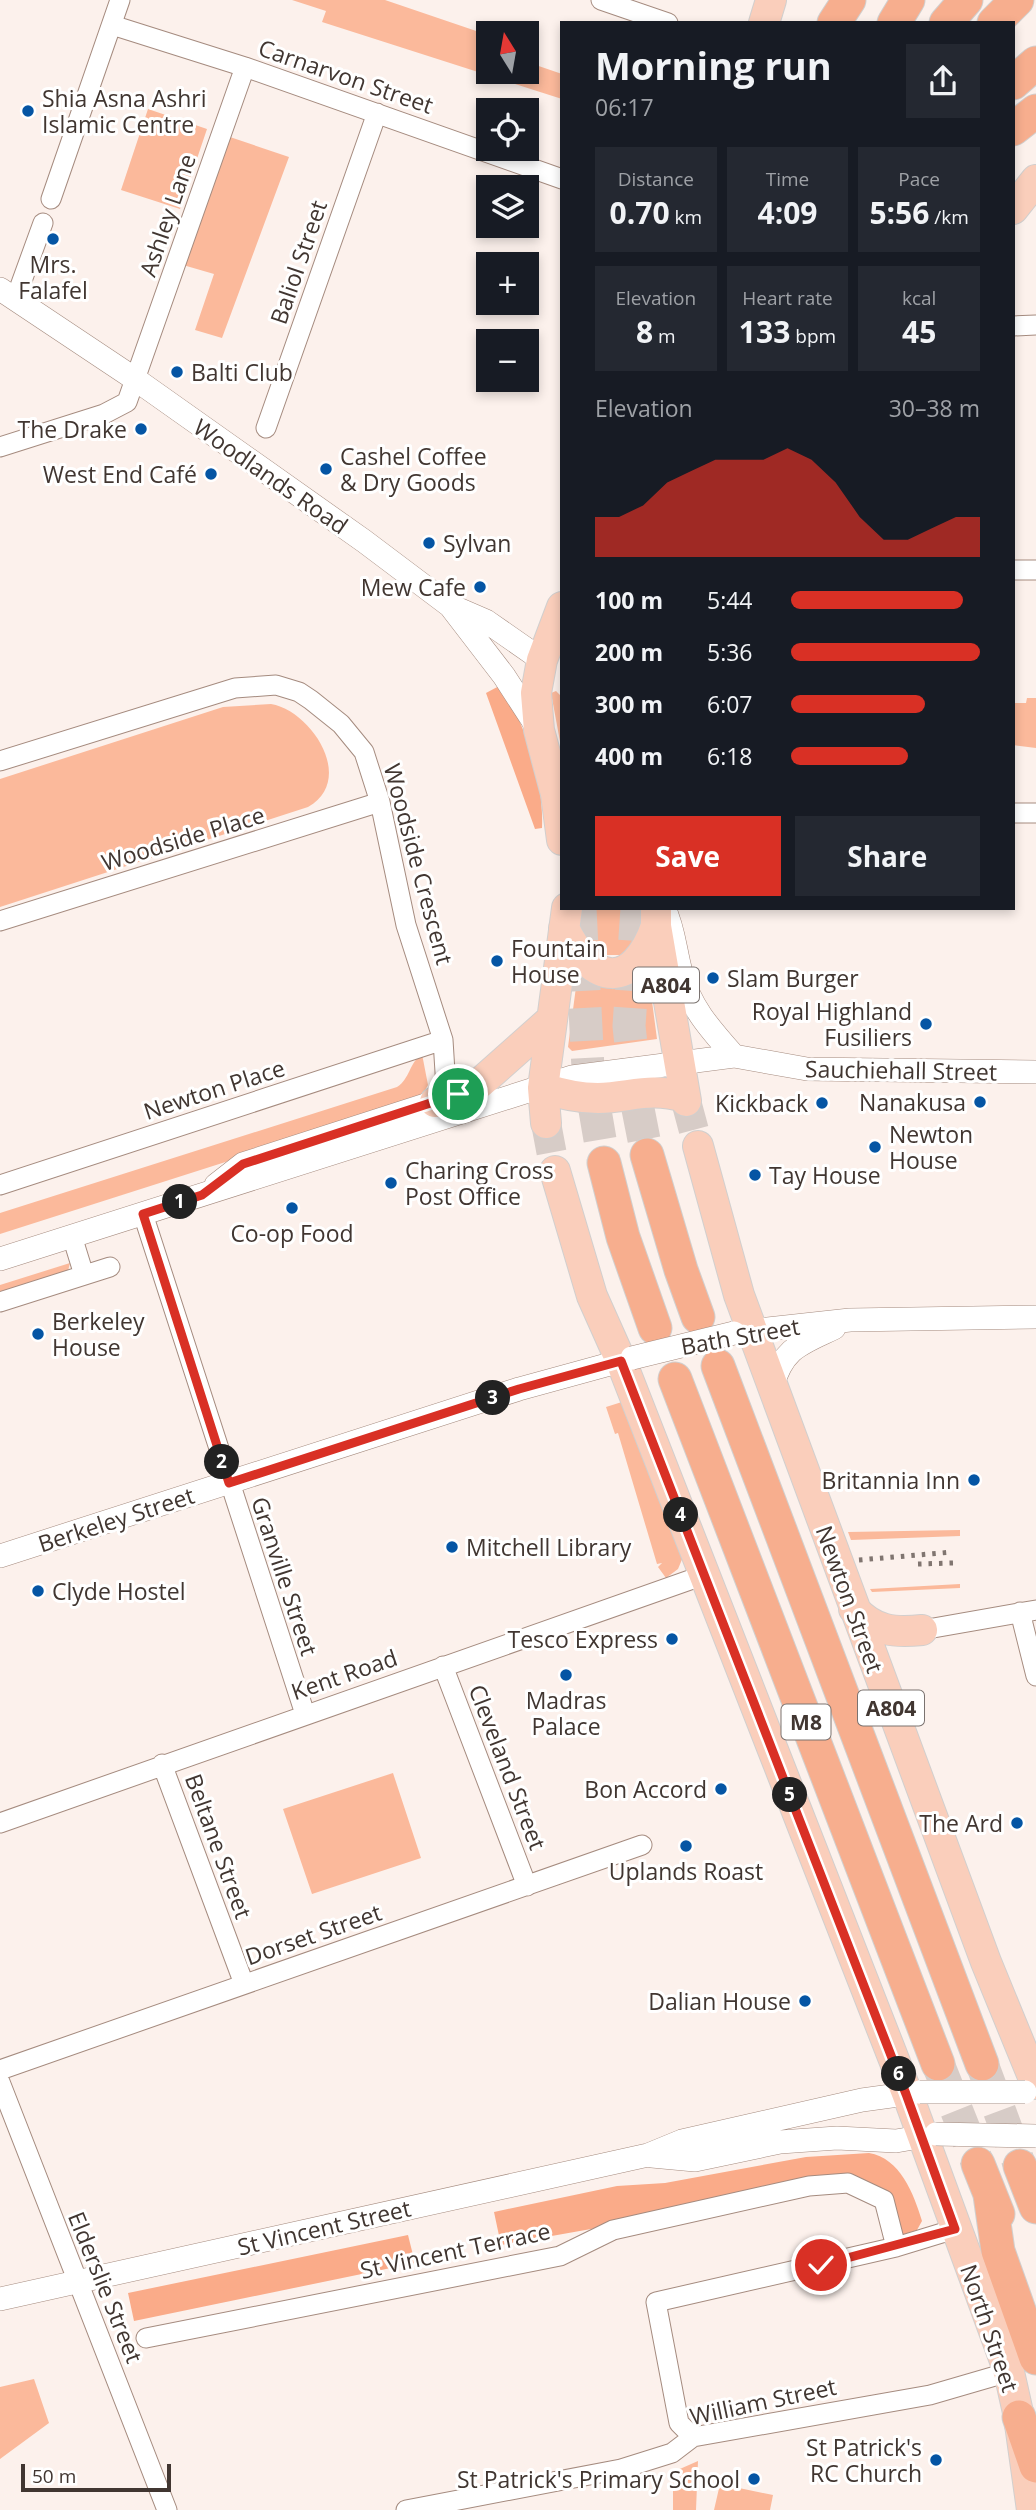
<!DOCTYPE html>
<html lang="en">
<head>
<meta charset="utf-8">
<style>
  :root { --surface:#171b24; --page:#242831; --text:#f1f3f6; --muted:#9ea1a6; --accent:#d93025 }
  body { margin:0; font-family:"Open Sans",sans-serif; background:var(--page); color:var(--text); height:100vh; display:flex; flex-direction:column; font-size:26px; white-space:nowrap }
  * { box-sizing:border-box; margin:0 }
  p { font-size:23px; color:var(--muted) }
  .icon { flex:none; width:38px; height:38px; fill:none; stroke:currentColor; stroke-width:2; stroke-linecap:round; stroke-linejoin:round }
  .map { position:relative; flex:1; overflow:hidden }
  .sheet { position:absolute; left:560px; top:21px; width:455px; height:889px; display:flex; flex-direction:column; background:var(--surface); border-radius:0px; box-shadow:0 4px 10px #0003 }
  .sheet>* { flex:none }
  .needle { width:46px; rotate:349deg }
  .controls { position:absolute; left:476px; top:21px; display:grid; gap:14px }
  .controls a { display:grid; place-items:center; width:63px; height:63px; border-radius:0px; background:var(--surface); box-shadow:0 4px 10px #0003; font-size:35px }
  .scale { position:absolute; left:21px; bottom:18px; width:150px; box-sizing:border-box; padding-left:7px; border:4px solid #413631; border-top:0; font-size:19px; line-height:24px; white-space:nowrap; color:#413631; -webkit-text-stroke:5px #fff; paint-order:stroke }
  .pin { position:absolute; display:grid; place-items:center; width:60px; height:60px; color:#fff; margin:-30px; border:4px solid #fff; border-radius:50%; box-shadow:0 2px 7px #0007 }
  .km { position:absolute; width:35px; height:35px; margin:-18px; border-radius:50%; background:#222; color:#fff; font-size:19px; line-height:35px; text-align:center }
  .round { display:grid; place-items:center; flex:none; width:74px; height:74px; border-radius:0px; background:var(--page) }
  .headline { display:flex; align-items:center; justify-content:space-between; height:119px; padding:0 35px }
  h1 { font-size:38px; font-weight:700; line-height:52px }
  .stats { display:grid; grid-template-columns:repeat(3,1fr); gap:10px; height:119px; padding:7px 35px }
  .stats div { display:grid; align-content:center; border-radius:0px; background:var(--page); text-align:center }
  .stats b { font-size:30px; font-weight:700 }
  .stats small { font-size:19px; font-weight:400 }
  .stats p { font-size:19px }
  .chart { height:196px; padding:14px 35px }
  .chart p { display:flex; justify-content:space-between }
  .chart svg { width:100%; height:126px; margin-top:7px; fill:var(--accent); opacity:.7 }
  .cta { display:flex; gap:14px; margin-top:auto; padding:14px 35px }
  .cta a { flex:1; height:80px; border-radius:0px; background:var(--accent); color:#fff; font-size:28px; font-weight:700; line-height:80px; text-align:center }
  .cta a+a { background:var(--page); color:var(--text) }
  ul { padding:0 35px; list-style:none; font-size:23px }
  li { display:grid; grid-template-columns:112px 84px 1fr; align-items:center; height:52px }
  li i { height:18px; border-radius:9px; background:var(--accent) }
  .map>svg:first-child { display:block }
  .green { fill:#fbb99b }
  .forest { fill:#faab89 }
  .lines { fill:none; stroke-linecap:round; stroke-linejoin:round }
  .primary-tunnel { stroke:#d7ccc7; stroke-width:30; stroke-dasharray:30 15; stroke-linecap:butt }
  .motorway-tunnel { stroke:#d7ccc7; stroke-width:33; stroke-dasharray:33 17; stroke-linecap:butt }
  .minor-casing { stroke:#a58b7f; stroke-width:21 }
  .tertiary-casing { stroke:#a58b7f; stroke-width:24 }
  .primary-casing { stroke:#d1cfce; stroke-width:32 }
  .motorway-casing { stroke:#d1cfce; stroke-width:35 }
  .minor { stroke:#fff; stroke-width:19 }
  .tertiary { stroke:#fff; stroke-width:23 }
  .primary { stroke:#facebb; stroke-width:30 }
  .motorway { stroke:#f7ae8e; stroke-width:33 }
  .rail { stroke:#807570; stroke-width:5; stroke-dasharray:3.5 7; stroke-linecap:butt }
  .tertiary-bridge-casing { stroke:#a58b7f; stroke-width:24; stroke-linecap:butt }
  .tertiary-bridge { stroke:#fff; stroke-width:23 }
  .route-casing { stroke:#fff; stroke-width:14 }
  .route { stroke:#d93025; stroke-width:9 }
  .poi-dot { fill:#0555a4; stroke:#fff; stroke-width:2.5 }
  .labels { text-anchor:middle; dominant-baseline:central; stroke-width:6; stroke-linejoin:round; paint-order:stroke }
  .shield { fill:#fff; stroke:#7a726f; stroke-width:2 }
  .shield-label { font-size:21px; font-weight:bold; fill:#413631 }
  .street-label { font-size:23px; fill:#413631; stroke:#fff }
  .poi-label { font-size:23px; fill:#413631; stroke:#fff; text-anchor:end }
</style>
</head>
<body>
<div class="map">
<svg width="1036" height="2510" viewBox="0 0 1036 2510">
  <rect width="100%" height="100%" fill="#fcf1ec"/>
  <path class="green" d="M292 0H385L488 35V72H527V62L562 74V99L322 22 326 11Z
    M148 109 207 129 180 209 121 190Z
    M227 136 289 157 222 338 195 330 214 274 183 265Z
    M556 691 562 697V752L551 693Z
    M1027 698H1036V748L1013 745V703H1026Z
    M271 704C312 711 356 780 308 807L0 907V779L223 707Z
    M586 908H639V935L623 955H602L588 938Z
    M648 971 657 1039 572 1051 568 1047 578 972Z
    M422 1054 428 1085 423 1094 410 1103 0 1234V1213L397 1087C410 1079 409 1063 422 1054Z
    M70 1263 68 1271 0 1295V1285Z
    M625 1401 683 1557 678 1569 666 1578 658 1567 662 1563 657 1564 618 1433 615 1434 606 1407Z
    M960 1530V1536L851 1540 848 1532Z
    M960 1584V1588L872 1592 870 1589Z
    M393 1773 421 1858 312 1894 283 1809Z
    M34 2379 49 2423 0 2459V2387Z
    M698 2461 696 2510H673V2472Z
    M720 2484 773 2495 770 2510H714Z"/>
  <path class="forest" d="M501 685C526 728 544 778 542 828L535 829 486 693Z
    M869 2153C900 2158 914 2194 922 2221L917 2230 902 2235 861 2181 501 2245 494 2212 617 2186 665 2183 806 2157Z
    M408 2235 415 2263 134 2321 128 2293Z"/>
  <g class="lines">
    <path class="primary-tunnel" d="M686 1101 698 1146
      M546 1123 555 1171"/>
    <path class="motorway-tunnel" d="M580 908 588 1069 604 1163
      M637 908 629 1026 638 1109 647 1155
      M938 2064 978 2164
      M982 2064 1020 2166"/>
    <defs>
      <path id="minor" d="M601 0 668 23
        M112 25 245 67 562 179
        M51 199 120 0
        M15 300 43 223
        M1013 326 1036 325
        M266 428 377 113
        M0 447 104 414 127 402 245 67
        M1013 570H1036
        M0 761 235 688 276 685 299 692 311 700 341 724 364 752 380 802 406 925 443 1040 446 1088 435 1102
        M1013 813H1036
        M0 921 380 802
        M0 1185 443 1040
        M143 1214 305 1714
        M72 1236 84 1275
        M0 1302 110 1267
        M1020 1612 1036 1676
        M922 1630 1036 1610
        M443 1666 527 1886
        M162 1764 244 1984
        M0 1823 704 1575
        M0 2070 642 1845
        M0 2082 167 2510
        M146 2338 560 2256 613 2230 809 2186 848 2183 884 2200 896 2247
        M693 2437 679 2423 656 2302 896 2247 955 2229
        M406 2510 621 2469 672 2453 693 2437 930 2395 1009 2372"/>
      <path id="tertiary" d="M0 289 135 379 364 541 449 605 486 621 542 660
        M451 607 504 676 539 730
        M664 908C674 929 675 950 681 972 689 1006 711 1030 734 1056
        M216 1185 243 1164 435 1102
        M0 1259 572 1077 734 1056 807 1069 1036 1072
        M739 1332 850 1320 1036 1317
        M772 1387C783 1348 800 1344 834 1328
        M0 1556 519 1389 632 1358
        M652 2156 695 2160 780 2142 837 2138 896 2141 936 2134
        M0 2299 648 2155 682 2141 862 2100 920 2092"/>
      <path id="primary" d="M764 23 771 0
        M1013 209 1036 180
        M562 607 542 660 536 693 539 730 556 794 562 840
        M656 908V926L686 1101
        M564 928C592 986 633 991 656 926
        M543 1088C561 1094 578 1098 598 1098 632 1097 648 1087 685 1097
        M435 1102 480 1083 552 1019
        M546 1123 543 1088 567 908
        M698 1146 739 1295 986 1962 1036 2084
        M555 1171 592 1296 621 1361 907 2093 1009 2372 1019 2417 1032 2510
        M854 1609C874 1631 894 1633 922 1630"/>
      <path id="motorway" d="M834 23 849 0
        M894 23 908 0
        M946 23 966 0
        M994 23 1017 0
        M1013 83 1036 63
        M1013 129 1036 111
        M647 1155 681 1270 698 1317
        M604 1163 623 1237 655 1328
        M718 1366 982 2064
        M675 1379 938 2064
        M978 2164 998 2214
        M1020 2166 1036 2207
        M990 2195 998 2251 1036 2358
        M1019 2417 1036 2466"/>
    </defs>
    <use href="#minor" class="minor-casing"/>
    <use href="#tertiary" class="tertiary-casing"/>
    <use href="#primary" class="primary-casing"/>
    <use href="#motorway" class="motorway-casing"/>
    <use href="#minor" class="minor"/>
    <use href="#tertiary" class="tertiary"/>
    <use href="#primary" class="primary"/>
    <use href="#motorway" class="motorway"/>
    <path class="rail" d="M859 1560 953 1552
      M918 1564 953 1563"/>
    <defs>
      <path id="tertiary-bridge" d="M632 1358 734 1333
        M920 2092H1025
        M936 2134 1036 2136"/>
    </defs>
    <use href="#tertiary-bridge" class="tertiary-bridge-casing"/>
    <use href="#tertiary-bridge" class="tertiary-bridge"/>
  </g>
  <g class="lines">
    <defs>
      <path id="route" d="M458 1094 243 1164 202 1195 143 1214 229 1483 519 1389 621 1361 906 2094 955 2229 821 2265"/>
    </defs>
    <use href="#route" class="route-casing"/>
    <use href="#route" class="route"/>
  </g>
  <g class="poi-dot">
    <circle cx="28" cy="111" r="7"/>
    <circle cx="53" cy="239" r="7"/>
    <circle cx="177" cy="372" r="7"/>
    <circle cx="141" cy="429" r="7"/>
    <circle cx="326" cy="469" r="7"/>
    <circle cx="211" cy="474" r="7"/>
    <circle cx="429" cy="543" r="7"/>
    <circle cx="480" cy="587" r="7"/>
    <circle cx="497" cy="961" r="7"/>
    <circle cx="713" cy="978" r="7"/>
    <circle cx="926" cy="1024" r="7"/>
    <circle cx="980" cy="1102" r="7"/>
    <circle cx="822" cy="1103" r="7"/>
    <circle cx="875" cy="1147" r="7"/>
    <circle cx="755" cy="1175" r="7"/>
    <circle cx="391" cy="1183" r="7"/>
    <circle cx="292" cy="1208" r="7"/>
    <circle cx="38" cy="1334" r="7"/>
    <circle cx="974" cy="1480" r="7"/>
    <circle cx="452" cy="1547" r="7"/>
    <circle cx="38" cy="1591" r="7"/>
    <circle cx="672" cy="1639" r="7"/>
    <circle cx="566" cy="1675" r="7"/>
    <circle cx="721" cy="1789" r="7"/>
    <circle cx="1017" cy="1823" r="7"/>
    <circle cx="686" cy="1846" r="7"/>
    <circle cx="805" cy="2001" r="7"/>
    <circle cx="936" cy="2460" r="7"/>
    <circle cx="754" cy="2479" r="7"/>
  </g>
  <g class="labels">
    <g class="shield">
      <rect x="633" y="967.5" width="66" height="35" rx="5"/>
      <rect x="858" y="1690.5" width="66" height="35" rx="5"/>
      <rect x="781.5" y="1704.5" width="49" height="35" rx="5"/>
    </g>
    <g class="shield-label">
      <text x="666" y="985">A804</text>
      <text x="891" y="1708">A804</text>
      <text x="806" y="1722">M8</text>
    </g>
    <g class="street-label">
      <text transform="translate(346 76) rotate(19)">Carnarvon Street</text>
      <text transform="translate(167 215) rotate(-71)">Ashley Lane</text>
      <text transform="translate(298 262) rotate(-71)">Baliol Street</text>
      <text transform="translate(271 476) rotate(35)">Woodlands Road</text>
      <text transform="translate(183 838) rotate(-17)">Woodside Place</text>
      <text transform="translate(419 864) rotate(75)">Woodside Crescent</text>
      <text transform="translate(901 1070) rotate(1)">Sauchiehall Street</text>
      <text transform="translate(214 1089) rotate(-18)">Newton Place</text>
      <text transform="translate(740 1336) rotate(-10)">Bath Street</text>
      <text transform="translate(116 1519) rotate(-18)">Berkeley Street</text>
      <text transform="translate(285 1576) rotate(72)">Granville Street</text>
      <text transform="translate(850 1599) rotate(70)">Newton Street</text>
      <text transform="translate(344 1674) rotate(-19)">Kent Road</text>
      <text transform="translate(508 1767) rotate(69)">Cleveland Street</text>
      <text transform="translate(219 1846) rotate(70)">Beltane Street</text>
      <text transform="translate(313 1934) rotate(-19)">Dorset Street</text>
      <text transform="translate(324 2227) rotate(-13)">St Vincent Street</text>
      <text transform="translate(455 2250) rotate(-12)">St Vincent Terrace</text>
      <text transform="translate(106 2287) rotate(68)">Elderslie Street</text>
      <text transform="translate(990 2328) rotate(71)">North Street</text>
      <text transform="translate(763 2401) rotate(-12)">William Street</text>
    </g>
    <g class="poi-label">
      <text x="42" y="98" text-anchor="start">Shia Asna Ashri<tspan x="42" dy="26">Islamic Centre</tspan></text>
      <text x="53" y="264" text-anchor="middle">Mrs.<tspan x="53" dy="26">Falafel</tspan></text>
      <text x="191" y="372" text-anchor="start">Balti Club</text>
      <text x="127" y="429">The Drake</text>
      <text x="340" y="456" text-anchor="start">Cashel Coffee<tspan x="340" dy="26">&amp; Dry Goods</tspan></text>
      <text x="197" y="474">West End Café</text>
      <text x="443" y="543" text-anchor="start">Sylvan</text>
      <text x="466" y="587">Mew Cafe</text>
      <text x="511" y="948" text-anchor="start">Fountain<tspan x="511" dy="26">House</tspan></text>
      <text x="727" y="978" text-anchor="start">Slam Burger</text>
      <text x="912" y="1011">Royal Highland<tspan x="912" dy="26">Fusiliers</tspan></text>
      <text x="966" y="1102">Nanakusa</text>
      <text x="808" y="1103">Kickback</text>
      <text x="889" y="1134" text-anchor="start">Newton<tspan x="889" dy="26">House</tspan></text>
      <text x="405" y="1170" text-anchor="start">Charing Cross<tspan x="405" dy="26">Post Office</tspan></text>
      <text x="769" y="1175" text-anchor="start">Tay House</text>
      <text x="292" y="1233" text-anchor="middle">Co-op Food</text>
      <text x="52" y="1321" text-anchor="start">Berkeley<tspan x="52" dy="26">House</tspan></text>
      <text x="960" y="1480">Britannia Inn</text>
      <text x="466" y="1547" text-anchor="start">Mitchell Library</text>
      <text x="52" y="1591" text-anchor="start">Clyde Hostel</text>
      <text x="658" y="1639">Tesco Express</text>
      <text x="566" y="1700" text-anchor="middle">Madras<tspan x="566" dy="26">Palace</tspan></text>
      <text x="707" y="1789">Bon Accord</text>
      <text x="1003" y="1823">The Ard</text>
      <text x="686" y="1871" text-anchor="middle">Uplands Roast</text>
      <text x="791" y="2001">Dalian House</text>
      <text x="922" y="2447">St Patrick's<tspan x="922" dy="26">RC Church</tspan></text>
      <text x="740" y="2479">St Patrick's Primary School</text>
    </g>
  </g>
</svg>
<div class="controls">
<a><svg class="needle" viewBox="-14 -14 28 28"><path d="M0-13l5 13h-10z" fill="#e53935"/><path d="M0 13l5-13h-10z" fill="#9ea1a6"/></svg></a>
<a><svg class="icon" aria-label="locate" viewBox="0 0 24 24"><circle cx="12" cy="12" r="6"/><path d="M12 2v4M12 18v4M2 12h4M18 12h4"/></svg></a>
<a><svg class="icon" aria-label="layers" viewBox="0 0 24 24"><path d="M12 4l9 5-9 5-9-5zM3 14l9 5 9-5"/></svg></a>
<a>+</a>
<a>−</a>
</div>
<div class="scale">50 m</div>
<div class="pin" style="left:458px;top:1094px;background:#1e9e55"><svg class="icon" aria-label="arrive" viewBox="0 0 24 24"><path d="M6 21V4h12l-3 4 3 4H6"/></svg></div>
<div class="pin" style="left:821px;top:2265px;background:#d93025"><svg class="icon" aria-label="check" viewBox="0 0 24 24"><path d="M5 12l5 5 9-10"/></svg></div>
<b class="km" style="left:180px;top:1202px">1</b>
<b class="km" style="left:222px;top:1462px">2</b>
<b class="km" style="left:493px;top:1398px">3</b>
<b class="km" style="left:681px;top:1515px">4</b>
<b class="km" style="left:790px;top:1795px">5</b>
<b class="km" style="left:899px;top:2074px">6</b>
<section class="sheet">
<div class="headline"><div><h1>Morning run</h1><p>06:17</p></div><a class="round"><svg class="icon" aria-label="share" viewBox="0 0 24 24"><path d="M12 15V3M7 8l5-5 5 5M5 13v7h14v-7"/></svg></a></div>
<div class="stats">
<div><p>Distance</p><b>0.70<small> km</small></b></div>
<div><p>Time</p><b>4:09</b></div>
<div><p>Pace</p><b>5:56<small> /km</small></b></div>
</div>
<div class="stats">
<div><p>Elevation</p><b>8<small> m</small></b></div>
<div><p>Heart rate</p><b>133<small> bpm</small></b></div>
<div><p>kcal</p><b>45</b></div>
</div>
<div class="chart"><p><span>Elevation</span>30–38 m</p>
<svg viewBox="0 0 160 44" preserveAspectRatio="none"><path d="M0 44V30L10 30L20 26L30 18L40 14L50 10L60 10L70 10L80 6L90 10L100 18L110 30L120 38L130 38L140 34L150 30L160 30V44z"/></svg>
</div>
<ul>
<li><b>100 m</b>5:44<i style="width:91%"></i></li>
<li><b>200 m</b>5:36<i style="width:100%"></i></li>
<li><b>300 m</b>6:07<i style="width:71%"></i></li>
<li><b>400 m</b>6:18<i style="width:62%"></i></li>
</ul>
<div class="cta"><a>Save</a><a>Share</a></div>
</section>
</div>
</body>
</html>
